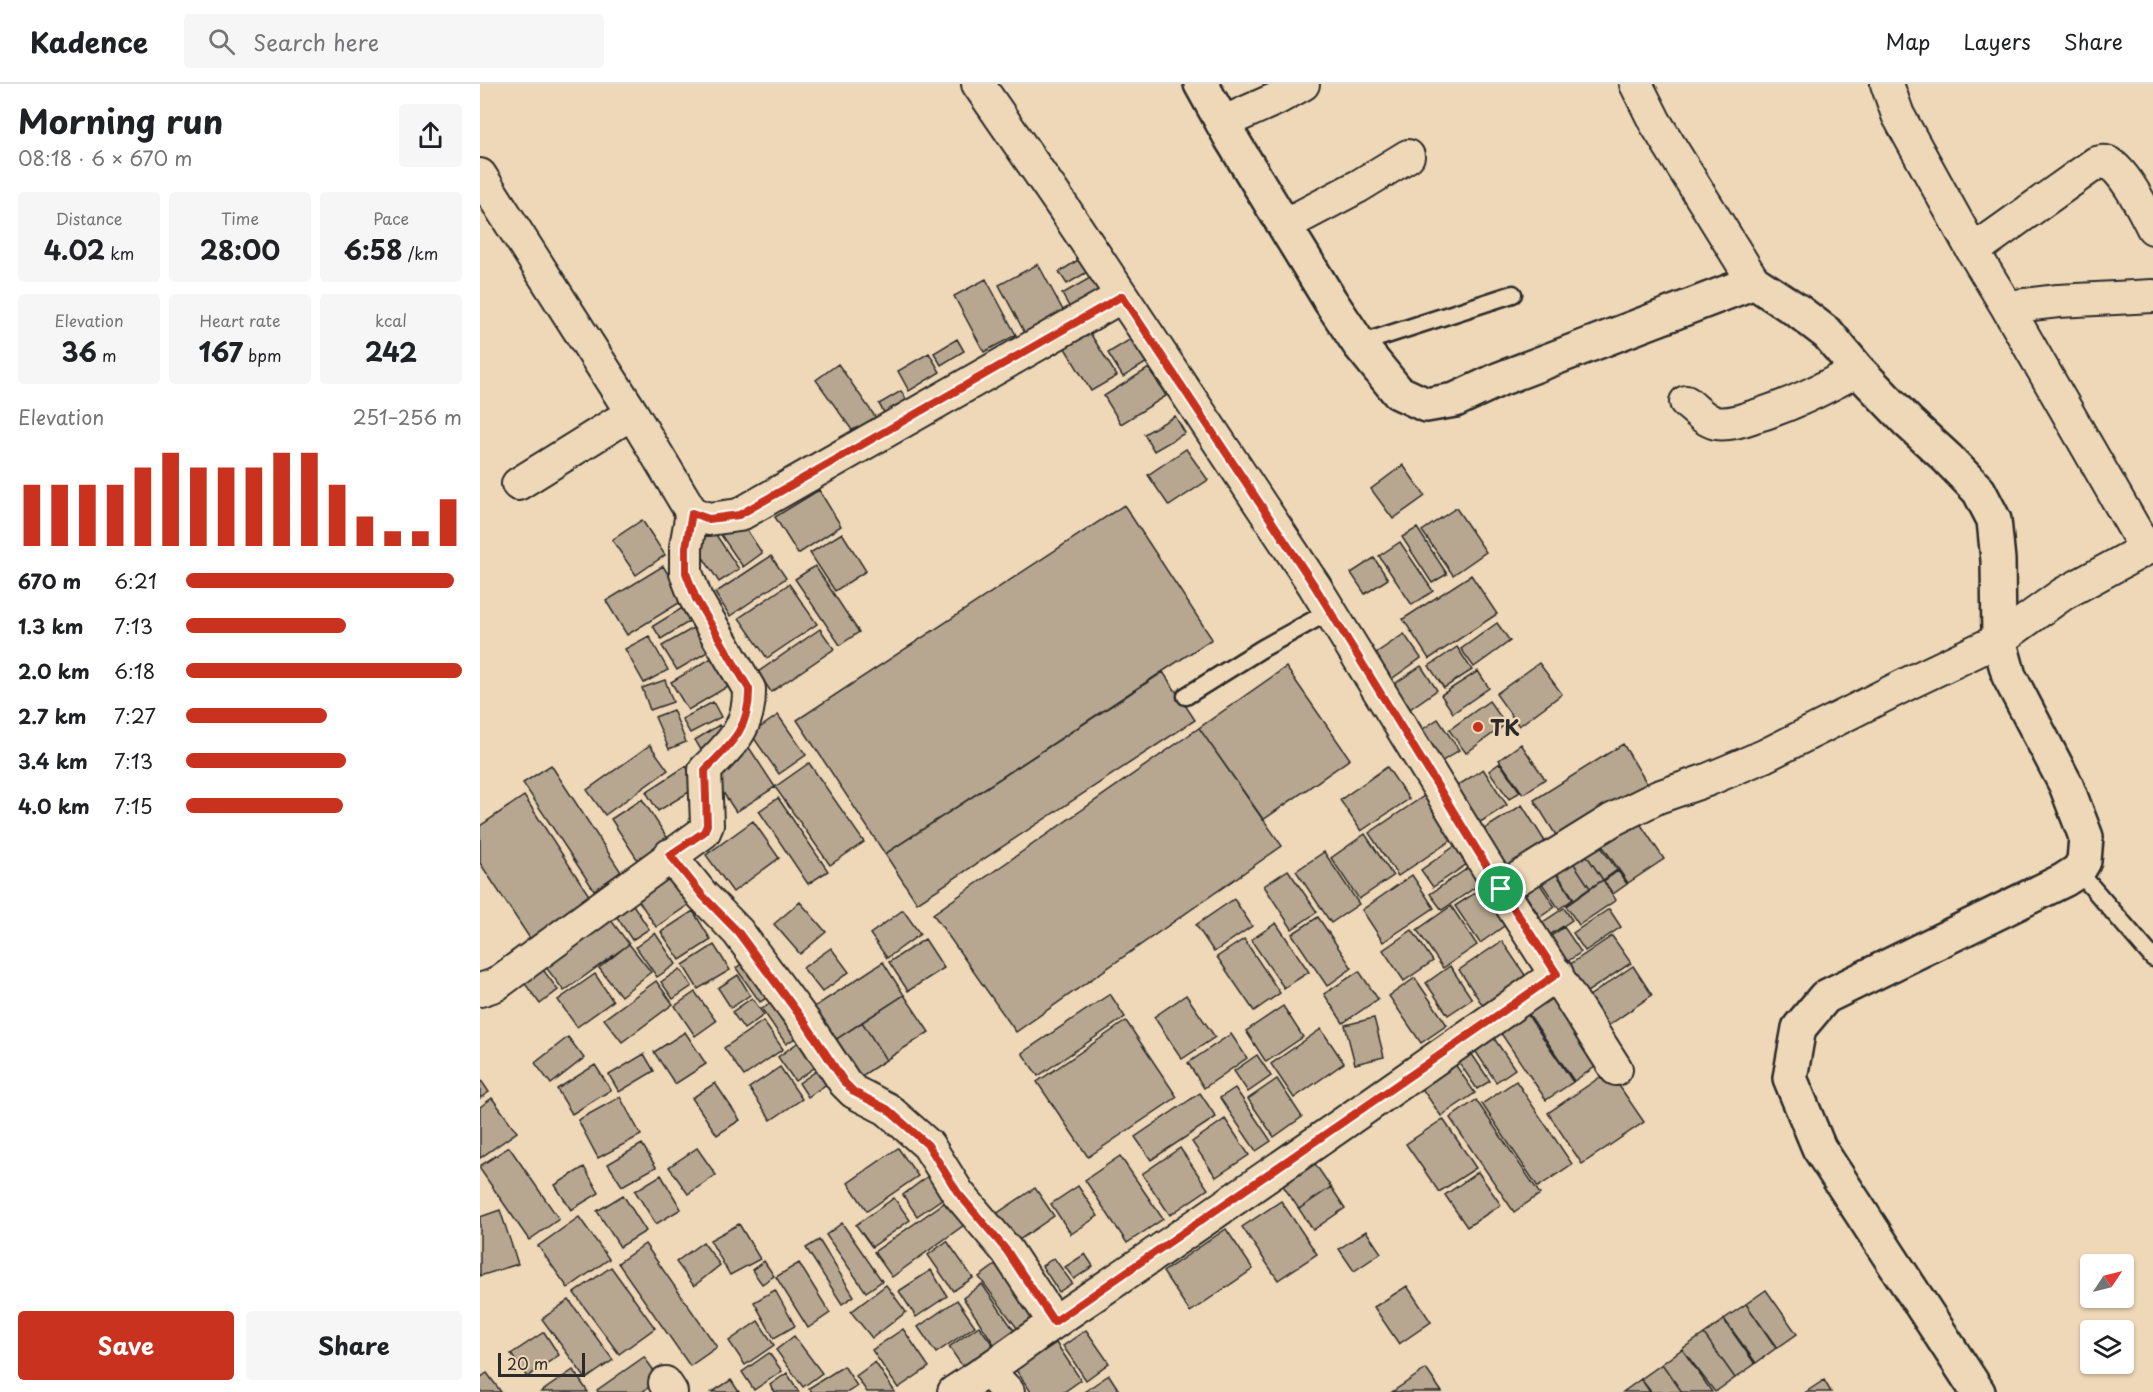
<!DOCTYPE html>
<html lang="en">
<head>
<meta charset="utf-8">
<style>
  :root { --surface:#fff; --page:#f6f6f6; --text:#202124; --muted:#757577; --line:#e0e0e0; --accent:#c8321e }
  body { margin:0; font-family:"Playpen Sans",sans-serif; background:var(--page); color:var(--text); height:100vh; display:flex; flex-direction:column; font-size:22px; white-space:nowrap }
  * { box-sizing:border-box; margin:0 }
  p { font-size:20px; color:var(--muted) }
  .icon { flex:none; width:33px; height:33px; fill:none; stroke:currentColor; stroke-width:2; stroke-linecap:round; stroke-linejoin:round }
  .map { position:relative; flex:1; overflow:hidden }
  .drawer { display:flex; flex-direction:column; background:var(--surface); width:480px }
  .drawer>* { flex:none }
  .needle { width:39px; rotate:55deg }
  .controls { position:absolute; left:1600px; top:1170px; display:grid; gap:12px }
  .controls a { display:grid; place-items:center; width:54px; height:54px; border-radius:6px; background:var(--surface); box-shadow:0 2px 4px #0004; font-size:30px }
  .scale { position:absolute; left:18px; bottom:15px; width:87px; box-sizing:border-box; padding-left:6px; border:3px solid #2b2b2b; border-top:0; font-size:16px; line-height:21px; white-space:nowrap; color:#2b2b2b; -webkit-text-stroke:4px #eed8b7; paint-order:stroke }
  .pin { position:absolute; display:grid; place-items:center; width:51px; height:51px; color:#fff; margin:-26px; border:3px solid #fff; border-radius:50%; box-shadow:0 2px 6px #0007 }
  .round { display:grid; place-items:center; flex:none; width:63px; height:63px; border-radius:6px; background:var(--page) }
  .headline { display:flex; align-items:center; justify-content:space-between; height:102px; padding:0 18px }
  h1 { font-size:33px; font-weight:700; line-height:45px }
  .metrics { display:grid; grid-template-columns:repeat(3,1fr); gap:9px; height:102px; padding:6px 18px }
  .metrics div { display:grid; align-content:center; border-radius:6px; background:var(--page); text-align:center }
  .metrics b { font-size:26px; font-weight:700 }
  .metrics small { font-size:16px; font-weight:400 }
  .metrics p { font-size:16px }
  .chart { height:168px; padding:12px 18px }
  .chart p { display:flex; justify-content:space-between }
  .chart svg { width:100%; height:108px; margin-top:6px; stroke:var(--accent); stroke-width:6 }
  .button { display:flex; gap:12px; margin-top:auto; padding:12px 18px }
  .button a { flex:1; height:69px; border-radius:6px; background:var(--accent); color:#fff; font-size:24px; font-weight:700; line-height:69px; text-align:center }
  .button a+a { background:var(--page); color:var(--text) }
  ul { padding:0 18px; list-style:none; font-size:20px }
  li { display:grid; grid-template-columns:96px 72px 1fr; align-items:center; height:45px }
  li i { height:15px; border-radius:8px; background:var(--accent) }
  header { display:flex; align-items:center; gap:36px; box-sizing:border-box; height:84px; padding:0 30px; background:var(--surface); border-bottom:2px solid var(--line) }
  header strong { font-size:28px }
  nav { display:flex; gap:33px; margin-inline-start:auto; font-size:21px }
  .search { width:420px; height:54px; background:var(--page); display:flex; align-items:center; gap:15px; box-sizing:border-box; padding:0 21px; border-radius:6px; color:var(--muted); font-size:22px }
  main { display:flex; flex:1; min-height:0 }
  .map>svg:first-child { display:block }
  .building { fill:#b8a790; stroke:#2b2b2b; stroke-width:1.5 }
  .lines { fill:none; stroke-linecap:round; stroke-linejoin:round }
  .lane-casing { stroke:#2b2b2b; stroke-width:21 }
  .street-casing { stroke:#2b2b2b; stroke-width:36 }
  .secondary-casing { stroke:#2b2b2b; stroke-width:38 }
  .lane { stroke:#eed8b7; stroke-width:16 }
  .street { stroke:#eed8b7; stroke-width:32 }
  .secondary { stroke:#eed8b7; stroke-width:33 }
  .route-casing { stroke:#fff; stroke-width:12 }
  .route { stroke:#c8321e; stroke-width:8 }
  .poi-dot { fill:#c8321e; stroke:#eed8b7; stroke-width:2 }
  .labels { text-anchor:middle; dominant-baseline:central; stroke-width:4.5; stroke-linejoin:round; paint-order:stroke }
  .poi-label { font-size:21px; font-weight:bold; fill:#2b2b2b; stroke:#eed8b7; text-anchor:start }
</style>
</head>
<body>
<header>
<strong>Kadence</strong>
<div class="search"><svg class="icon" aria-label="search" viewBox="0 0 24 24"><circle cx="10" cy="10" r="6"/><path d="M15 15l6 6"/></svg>Search here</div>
<nav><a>Map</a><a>Layers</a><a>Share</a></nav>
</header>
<main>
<section class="drawer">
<div class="headline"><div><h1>Morning run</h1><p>08:18 · 6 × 670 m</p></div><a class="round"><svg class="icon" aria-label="share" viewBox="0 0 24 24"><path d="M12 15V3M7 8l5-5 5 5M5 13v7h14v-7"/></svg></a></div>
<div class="metrics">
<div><p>Distance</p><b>4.02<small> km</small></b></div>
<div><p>Time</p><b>28:00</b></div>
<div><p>Pace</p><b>6:58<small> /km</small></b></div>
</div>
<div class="metrics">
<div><p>Elevation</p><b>36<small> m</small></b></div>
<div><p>Heart rate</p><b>167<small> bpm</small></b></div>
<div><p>kcal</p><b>242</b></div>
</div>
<div class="chart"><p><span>Elevation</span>251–256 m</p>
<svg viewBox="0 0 160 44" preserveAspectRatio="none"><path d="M5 44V19M15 44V19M25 44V19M35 44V19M45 44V12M55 44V6M65 44V12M75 44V12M85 44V12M95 44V6M105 44V6M115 44V19M125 44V32M135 44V38M145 44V38M155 44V25"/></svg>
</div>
<ul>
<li><b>670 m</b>6:21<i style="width:97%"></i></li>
<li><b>1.3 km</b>7:13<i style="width:58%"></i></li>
<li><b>2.0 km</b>6:18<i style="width:100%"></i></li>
<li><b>2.7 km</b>7:27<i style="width:51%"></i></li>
<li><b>3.4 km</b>7:13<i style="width:58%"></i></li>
<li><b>4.0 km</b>7:15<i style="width:57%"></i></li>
</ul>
<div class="button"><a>Save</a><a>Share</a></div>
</section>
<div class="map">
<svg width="1673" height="1308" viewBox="0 0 1673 1308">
  <rect width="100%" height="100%" fill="#eed8b7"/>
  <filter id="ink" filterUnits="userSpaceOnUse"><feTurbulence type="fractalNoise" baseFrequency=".0167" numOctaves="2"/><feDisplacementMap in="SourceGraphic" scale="12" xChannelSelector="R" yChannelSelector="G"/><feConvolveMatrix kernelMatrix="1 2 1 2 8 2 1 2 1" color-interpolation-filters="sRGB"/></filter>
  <g filter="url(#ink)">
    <path class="building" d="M606 171 614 184 587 200 579 188Z
      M558 180 585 230 546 251 519 201Z
      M617 190 629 211 594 231 582 210Z
      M506 195 536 251 504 268 474 212Z
      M608 246 637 292 611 307 583 261Z
      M654 253 669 277 643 293 628 269Z
      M477 255 484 267 461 281 454 269Z
      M449 269 460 288 429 307 418 287Z
      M358 280 399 338 377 353 336 296Z
      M669 284 686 312 641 340 624 312Z
      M421 307 433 326 410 339 399 320Z
      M695 332 705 349 674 367 664 350Z
      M706 365 728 396 689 422 668 391Z
      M923 381 945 412 913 435 891 405Z
      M339 406 361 442 318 470 295 433Z
      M644 421 732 555 405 770 317 636Z
      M976 424 1006 468 973 491 942 447Z
      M259 434 282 469 263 483 239 448Z
      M162 436 185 471 156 491 132 456Z
      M937 444 967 490 952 499 922 453Z
      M232 445 259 485 239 498 213 458Z
      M362 449 386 487 355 507 330 469Z
      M920 458 953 507 932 521 899 472Z
      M291 472 306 494 250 532 235 509Z
      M894 474 908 495 885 510 871 489Z
      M183 482 204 516 147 551 126 517Z
      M335 482 379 548 360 561 315 495Z
      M991 491 1017 530 949 575 923 535Z
      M309 500 337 540 287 574 259 534Z
      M204 523 212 536 181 555 173 542Z
      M1017 539 1030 557 994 583 981 565Z
      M215 543 229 567 197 586 182 562Z
      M340 545 354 565 291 608 278 588Z
      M924 550 941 574 910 596 893 571Z
      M169 552 188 586 164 599 145 565Z
      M977 563 992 586 964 604 949 582Z
      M235 572 252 600 208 626 191 598Z
      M1059 579 1082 610 1039 642 1016 610Z
      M941 582 957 606 924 629 907 605Z
      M806 583 870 675 783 736 719 644Z
      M998 587 1009 604 973 629 961 611Z
      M683 588 715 636 437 819 405 770Z
      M185 596 193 618 170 626 162 604Z
      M1009 617 1026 640 986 669 969 646Z
      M233 618 241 633 210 649 202 635Z
      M193 626 206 658 189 665 175 633Z
      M298 631 326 671 299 690 271 650Z
      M958 635 979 666 961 678 940 647Z
      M239 641 250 659 226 674 215 656Z
      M719 644 802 762 536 948 453 830Z
      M1041 660 1065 695 1043 710 1019 676Z
      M1143 660 1171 706 1082 761 1054 716Z
      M170 661 188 686 125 731 107 706Z
      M268 662 295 703 256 728 229 687Z
      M329 679 384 758 350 781 295 703Z
      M1020 679 1040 708 1029 715 1009 687Z
      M71 681 141 788 114 806 43 699Z
      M206 682 219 702 178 727 166 708Z
      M907 683 929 715 881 747 860 716Z
      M1003 685 1027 721 991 744 968 708Z
      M950 708 979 751 918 792 889 749Z
      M44 712 112 816 51 856 0 779V742Z
      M298 714 348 787 328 800 279 727Z
      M162 715 190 758 159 778 131 735Z
      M1042 721 1066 759 1022 787 998 749Z
      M1153 729 1184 775 1148 799 1117 754Z
      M273 737 299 774 253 808 226 771Z
      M885 750 913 792 879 815 851 774Z
      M1117 757 1137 786 1123 796 1103 766Z
      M975 762 987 780 953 803 941 786Z
      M1103 766 1123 796 1110 804 1090 774Z
      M844 768 879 820 851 839 816 787Z
      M1090 774 1110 804 1094 815 1074 785Z
      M991 782 1003 798 962 826 950 810Z
      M188 785 211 819 176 843 153 808Z
      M1073 785 1093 815 1079 825 1059 795Z
      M808 786 837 828 812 845 784 802Z
      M1138 787 1147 800 1133 810 1124 797Z
      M932 791 954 824 903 858 882 826Z
      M1054 791 1075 823 1060 833 1039 801Z
      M1123 796 1136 816 1099 841 1086 822Z
      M1010 799 1034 835 1000 859 975 822Z
      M146 810 169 845 152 856 129 821Z
      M754 815 772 842 734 868 716 841Z
      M320 818 346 848 320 870 294 840Z
      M971 822 997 861 963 884 937 846Z
      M1084 824 1092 836 1065 854 1057 842Z
      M1129 825 1141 843 1105 867 1093 849Z
      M423 826 440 850 407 874 390 850Z
      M124 827 149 860 84 907 59 874Z
      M213 827 231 856 200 876 181 848Z
      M838 833 872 884 847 902 812 850Z
      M796 839 829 888 804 904 771 856Z
      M1084 843 1101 868 1084 880 1067 855Z
      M932 846 953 877 924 897 903 866Z
      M175 849 196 880 177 893 156 863Z
      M1132 852 1151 879 1104 910 1086 883Z
      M445 855 464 884 428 907 409 878Z
      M764 855 800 909 774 927 737 873Z
      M1022 857 1049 897 1006 926 979 886Z
      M149 860 171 888 141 912 119 884Z
      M234 861 250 886 218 905 203 881Z
      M351 864 369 888 342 908 323 884Z
      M271 873 296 908 280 918 256 884Z
      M56 876 78 906 60 920 37 889Z
      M403 878 424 911 346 962 325 929Z
      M970 882 992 915 968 931 946 899Z
      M1153 882 1172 911 1125 944 1105 915Z
      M200 885 212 902 193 915 181 898Z
      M879 887 898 915 863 939 844 910Z
      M115 890 133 917 97 943 78 916Z
      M258 891 270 911 251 924 238 904Z
      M935 894 967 941 941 959 909 912Z
      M176 897 193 920 142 958 124 935Z
      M1074 903 1124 977 1094 997 1044 923Z
      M215 908 236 937 215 952 195 922Z
      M630 910 645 933 558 992 542 969Z
      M424 911 449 948 406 976 382 938Z
      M706 911 735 953 702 975 674 933Z
      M300 913 324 948 306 960 282 925Z
      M272 914 284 931 264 945 252 928Z
      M803 922 823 953 786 978 766 947Z
      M1043 924 1093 998 1066 1016 1016 942Z
      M894 934 904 973 875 980 865 941Z
      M283 937 303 965 264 992 244 964Z
      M646 937 697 1013 608 1073 557 998Z
      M382 938 406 976 371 999 346 962Z
      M841 945 864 979 814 1014 791 980Z
      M205 948 226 980 195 1000 174 968Z
      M751 950 767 974 724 1004 708 979Z
      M1011 950 1035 985 1016 998 992 962Z
      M327 952 344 977 315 997 298 973Z
      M88 953 104 974 71 1000 55 979Z
      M987 963 1010 997 997 1005 974 971Z
      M164 970 174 987 139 1008 129 991Z
      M777 971 791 992 768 1008 754 987Z
      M970 973 995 1009 961 1032 936 996Z
      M348 979 358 992 328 1013 319 999Z
      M115 981 131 1006 92 1030 77 1005Z
      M300 983 322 1015 291 1036 269 1004Z
      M1129 987 1164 1038 1102 1080 1068 1029Z
      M0 995 9 1008 0 1014Z
      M797 995 822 1033 794 1053 768 1015Z
      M1036 997 1092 1080 1058 1103 1002 1020Z
      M235 999 260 1036 237 1051 212 1014Z
      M755 1004 791 1057 776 1067 740 1014Z
      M720 1009 736 1033 671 1076 655 1053Z
      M140 1013 161 1051 118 1074 98 1036Z
      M12 1014 37 1048 0 1074V1023Z
      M996 1016 1060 1110 1034 1128 970 1034Z
      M745 1035 769 1071 736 1093 712 1058Z
      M963 1035 996 1084 959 1108 926 1060Z
      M162 1060 176 1083 142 1102 128 1080Z
      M29 1063 79 1135 49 1156 0 1085V1082Z
      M217 1064 236 1091 208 1110 189 1083Z
      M418 1064 438 1092 387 1127 368 1099Z
      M700 1064 728 1105 690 1131 662 1090Z
      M640 1072 683 1135 647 1159 605 1096Z
      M831 1074 851 1103 819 1125 799 1096Z
      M104 1083 119 1109 91 1126 75 1101Z
      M456 1086 472 1108 437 1132 423 1111Z
      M998 1088 1021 1121 987 1143 965 1111Z
      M181 1091 201 1125 176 1140 155 1107Z
      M598 1102 618 1132 591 1150 571 1120Z
      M851 1103 865 1124 833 1146 819 1125Z
      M555 1104 574 1132 526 1165 507 1136Z
      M143 1111 166 1147 140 1163 117 1127Z
      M474 1112 491 1136 412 1193 394 1168Z
      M414 1114 430 1136 392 1163 376 1141Z
      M801 1117 837 1170 798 1196 762 1143Z
      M20 1126 38 1180 0 1192V1133Z
      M99 1133 129 1175 88 1204 58 1162Z
      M362 1139 402 1197 386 1208 346 1151Z
      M259 1140 280 1175 250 1191 230 1156Z
      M746 1145 773 1185 710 1228 683 1188Z
      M886 1147 901 1169 874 1187 859 1165Z
      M339 1156 374 1212 362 1220 326 1164Z
      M467 1157 493 1194 473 1207 448 1171Z
      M223 1158 240 1181 214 1202 196 1178Z
      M165 1160 237 1263 210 1282 138 1179Z
      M605 1170 613 1182 594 1195 585 1183Z
      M525 1174 565 1229 540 1248 499 1193Z
      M574 1174 592 1199 579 1208 562 1182Z
      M284 1177 294 1192 282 1200 272 1186Z
      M319 1179 350 1229 328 1244 296 1193Z
      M131 1183 175 1244 139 1270 94 1209Z
      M451 1186 467 1212 436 1233 419 1207Z
      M502 1200 538 1252 518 1266 483 1214Z
      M406 1201 426 1228 392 1254 371 1228Z
      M927 1202 951 1238 919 1260 894 1223Z
      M295 1206 315 1242 294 1254 274 1218Z
      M1286 1206 1317 1250 1297 1264 1266 1220Z
      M89 1216 133 1276 106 1295 62 1235Z
      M477 1216 495 1242 456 1269 438 1243Z
      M1266 1220 1296 1264 1276 1279 1244 1235Z
      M1244 1236 1275 1280 1255 1294 1224 1250Z
      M278 1237 294 1261 265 1281 249 1257Z
      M499 1242 516 1265 485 1286 469 1263Z
      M423 1245 449 1283 418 1304 392 1266Z
      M606 1246 629 1279 606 1296 583 1262Z
      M64 1248 79 1271 47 1293 31 1270Z
      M1224 1250 1255 1294 1235 1308 1202 1265Z
      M314 1252 342 1289 323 1303 296 1266Z
      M576 1259 601 1296 584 1308H551L536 1286Z
      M1202 1265 1232 1308H1202L1182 1280Z
      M289 1269 302 1287 274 1306 262 1288Z
      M164 1273 180 1295 162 1308H118L117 1306Z
      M395 1278 415 1308H387L376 1292Z
      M1182 1280 1202 1308H1171L1161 1295Z
      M364 1282 377 1302 368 1308H332L329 1304Z
      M946 1285 962 1308H912Z
      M93 1286 108 1308H61Z
      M7 1289 21 1308H0V1294Z
      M307 1289 319 1308H295L290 1301Z
      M629 1291 640 1308H604Z
      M1161 1295 1170 1308H1143Z
      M251 1296 259 1308H232Z
      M1344 1296 1351 1308H1326Z"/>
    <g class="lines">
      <defs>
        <path id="lane" d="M879 260 1033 210
          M706 612 783 564 850 527
          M1598 787 1673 874"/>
        <path id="street" d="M498 0 583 123 834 501 1021 805 1136 985
          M1156 0 1175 38 1274 198
          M1407 0 1418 31 1493 167 1527 223 1666 465
          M742 39 796 15 823 0
          M0 91 152 329 212 429 206 463V489L216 515 269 605C270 644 251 660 225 686L227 741 224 748 15 901 0 906
          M805 141 879 102 928 72
          M1493 167 1616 79C1620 78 1623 77 1626 78 1642 82 1665 128 1673 144
          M1527 223 1578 217 1673 212
          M1206 318C1215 325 1224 336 1236 339 1248 341 1261 337 1272 333 1310 322 1343 305 1378 286
          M38 400 152 329
          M212 429 229 435 259 431 642 212
          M190 771 223 812 258 848 326 940 365 999 374 1008 407 1025 448 1061 478 1109 527 1167 574 1238
          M1021 805 1132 736 1178 713 1227 696 1284 672 1431 598 1519 556 1583 510 1673 461
          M508 1287 528 1308
          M185 1299 191 1308
          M474 1308C519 1280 560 1247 604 1218 763 1111 920 999 1077 890"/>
        <path id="secondary" d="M721 0 751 54 851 218 879 260 918 308 946 321 975 316 1020 295 1274 198 1318 227 1348 250 1378 286 1428 338 1467 374 1499 407 1514 436 1518 476 1519 556 1529 592 1586 701 1606 753 1604 777 1598 787 1584 796 1345 913 1319 944 1310 994 1339 1064 1498 1308"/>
      </defs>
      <use href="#lane" class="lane-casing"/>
      <use href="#street" class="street-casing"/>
      <use href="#secondary" class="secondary-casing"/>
      <use href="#lane" class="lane"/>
      <use href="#street" class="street"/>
      <use href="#secondary" class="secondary"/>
    </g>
  </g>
  <g class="lines" filter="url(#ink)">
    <defs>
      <path id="route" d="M642 212 834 501 1021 805 1077 890 574 1238 527 1167 478 1109 448 1061 407 1025 374 1008 365 999 326 940 258 848 223 812 190 771 224 748 227 741 225 686C251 660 270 644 269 605L216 515 206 489V463L212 429 229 435 259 431Z"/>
    </defs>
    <use href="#route" class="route-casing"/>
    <use href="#route" class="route"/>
  </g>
  <circle class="poi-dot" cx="998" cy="643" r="6"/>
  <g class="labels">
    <g class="poi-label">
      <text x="1010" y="643">TK</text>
    </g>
  </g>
</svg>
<div class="controls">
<a><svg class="needle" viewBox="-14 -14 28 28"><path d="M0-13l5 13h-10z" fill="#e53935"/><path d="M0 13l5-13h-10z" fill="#757577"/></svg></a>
<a><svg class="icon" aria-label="layers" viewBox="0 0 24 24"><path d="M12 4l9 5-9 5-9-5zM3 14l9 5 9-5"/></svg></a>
</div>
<div class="scale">20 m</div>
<div class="pin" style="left:1021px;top:805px;background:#1e9e55"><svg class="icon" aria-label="arrive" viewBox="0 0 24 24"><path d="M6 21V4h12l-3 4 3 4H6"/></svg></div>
</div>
</main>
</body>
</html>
